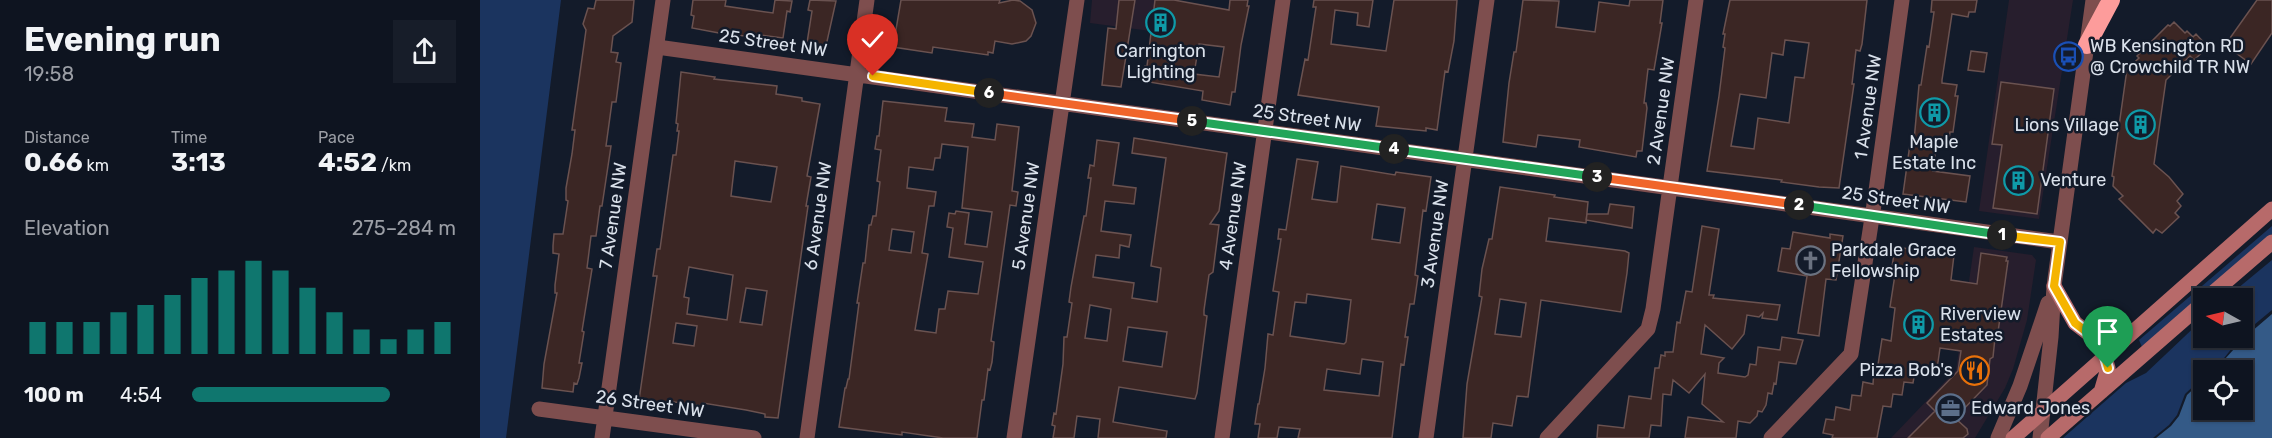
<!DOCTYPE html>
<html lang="en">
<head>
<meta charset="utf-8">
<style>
  :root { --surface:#0e1420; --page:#171d29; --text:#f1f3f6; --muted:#9b9ea5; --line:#2e333e; --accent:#0f766e }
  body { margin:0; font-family:Rubik,sans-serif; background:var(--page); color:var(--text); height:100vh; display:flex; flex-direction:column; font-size:22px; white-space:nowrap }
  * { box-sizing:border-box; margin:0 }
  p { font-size:20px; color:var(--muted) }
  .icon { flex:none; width:33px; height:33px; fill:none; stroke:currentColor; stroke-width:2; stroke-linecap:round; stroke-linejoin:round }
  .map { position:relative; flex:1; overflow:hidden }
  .drawer { display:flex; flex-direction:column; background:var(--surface); width:480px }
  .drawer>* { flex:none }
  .needle { width:39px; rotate:278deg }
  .fabs { position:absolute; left:1713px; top:288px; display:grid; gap:12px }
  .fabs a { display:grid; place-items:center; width:60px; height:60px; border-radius:0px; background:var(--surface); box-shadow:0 2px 4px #0004,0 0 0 2px var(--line); font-size:30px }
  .pin { position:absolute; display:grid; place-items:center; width:51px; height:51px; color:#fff; margin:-62px -26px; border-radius:50% 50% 50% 0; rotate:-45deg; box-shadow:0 0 6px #0007 }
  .pin .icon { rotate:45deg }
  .km { position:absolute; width:30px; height:30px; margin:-15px; border-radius:50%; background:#222; color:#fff; font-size:16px; line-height:30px; text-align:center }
  .round { display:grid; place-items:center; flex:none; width:63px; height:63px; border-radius:0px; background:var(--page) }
  .headline { display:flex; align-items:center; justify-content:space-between; height:102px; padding:0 24px }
  h1 { font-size:33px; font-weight:700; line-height:45px }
  .stats { display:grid; grid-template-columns:repeat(3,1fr); gap:9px; height:102px; padding:6px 24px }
  .stats div { display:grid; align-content:center }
  .stats b { font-size:26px; font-weight:700 }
  .stats small { font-size:16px; font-weight:400 }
  .stats p { font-size:16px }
  .chart { height:168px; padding:12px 24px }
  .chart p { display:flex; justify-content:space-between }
  .chart svg { width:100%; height:108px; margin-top:6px; stroke:var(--accent); stroke-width:6 }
  ul { padding:0 24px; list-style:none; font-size:20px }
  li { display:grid; grid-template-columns:96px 72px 1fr; align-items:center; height:45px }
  li i { height:15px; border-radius:8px; background:var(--accent) }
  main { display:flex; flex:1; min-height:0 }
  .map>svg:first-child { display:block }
  .commercial { fill:#271e2d }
  .green { fill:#1b345f }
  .water { fill:#345a87 }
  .building { fill:#3b2624; stroke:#6a5250; stroke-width:1.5; fill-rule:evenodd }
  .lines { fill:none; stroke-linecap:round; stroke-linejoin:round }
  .minor { stroke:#7e4e4e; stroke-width:15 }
  .tertiary { stroke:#7e4e4e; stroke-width:15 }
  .secondary { stroke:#b76a6a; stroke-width:15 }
  .motorway { stroke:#fd9c9b; stroke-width:18 }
  .split-1-casing { stroke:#fff; stroke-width:12 }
  .split-2-casing { stroke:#fff; stroke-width:12 }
  .split-3-casing { stroke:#fff; stroke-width:12 }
  .split-4-casing { stroke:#fff; stroke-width:12 }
  .split-5-casing { stroke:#fff; stroke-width:12 }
  .split-6-casing { stroke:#fff; stroke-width:12 }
  .split-7-casing { stroke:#fff; stroke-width:12 }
  .split-1 { stroke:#f5b400; stroke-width:8 }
  .split-2 { stroke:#22a559; stroke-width:8 }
  .split-3 { stroke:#f0652b; stroke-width:8 }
  .split-4 { stroke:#22a559; stroke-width:8 }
  .split-5 { stroke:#22a559; stroke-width:8 }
  .split-6 { stroke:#f0652b; stroke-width:8 }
  .split-7 { stroke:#f5b400; stroke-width:8 }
  .labels { text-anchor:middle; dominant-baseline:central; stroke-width:5; stroke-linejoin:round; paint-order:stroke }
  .street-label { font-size:18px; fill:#dae1eb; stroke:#131b2a }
  .poi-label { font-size:18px; fill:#dae1eb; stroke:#131b2a; text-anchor:start }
</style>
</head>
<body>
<main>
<section class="drawer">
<div class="headline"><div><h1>Evening run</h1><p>19:58</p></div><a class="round"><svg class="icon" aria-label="share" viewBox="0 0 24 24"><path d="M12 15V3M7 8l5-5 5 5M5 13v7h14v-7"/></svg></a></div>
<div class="stats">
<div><p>Distance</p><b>0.66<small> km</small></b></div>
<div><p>Time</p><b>3:13</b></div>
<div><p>Pace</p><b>4:52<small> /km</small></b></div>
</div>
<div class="chart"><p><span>Elevation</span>275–284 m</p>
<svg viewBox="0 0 160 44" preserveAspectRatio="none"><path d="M5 44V31M15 44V31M25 44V31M35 44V27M45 44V24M55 44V20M65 44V13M75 44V10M85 44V6M95 44V10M105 44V17M115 44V27M125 44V34M135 44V38M145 44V34M155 44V31"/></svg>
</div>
<ul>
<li><b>100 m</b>4:54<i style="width:75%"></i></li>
</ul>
</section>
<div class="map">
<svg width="1792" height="438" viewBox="0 0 1792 438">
  <rect width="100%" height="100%" fill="#131b2a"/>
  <path class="commercial" d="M612 0H697L693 34 610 23Z
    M1529 0H1593L1559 219 1499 211Z
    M1494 247 1552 255 1556 260 1547 320 1533 369 1525 388 1495 438H1411L1476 370Z"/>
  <path class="green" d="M0 0H81L26 438H0Z
    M1792 226V234L1662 347 1659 340Z
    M1792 260V310L1763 334 1762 298H1746Z
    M1723 319 1724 338H1760L1737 367 1732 370H1724L1723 377 1705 394 1697 415 1689 425 1673 438H1583L1646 383 1666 373Z"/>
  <path class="water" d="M1792 314V438H1676L1691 426 1699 416 1707 395 1723 380 1724 410H1762V370H1735L1764 338Z"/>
  <path class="building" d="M116 0H154L152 22 133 36 131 52 138 53 136 62 141 63 136 102H132L126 146H131L122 206H120L116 236H111L107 268 112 269 102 331 104 332 99 363H102L99 378 97 384 94 383 93 392 62 388 64 364 77 293H75V285L79 254 73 253V246L74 234H83L88 201 86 200V188L92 154 95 130H92L106 30 103 24 108 8 114 9Z
    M213 0H246L245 6 293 13 295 0 312 1 310 12 307 11 303 38 273 34V37L239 33 212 28 214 16 211 15Z
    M330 0 356 1 346 46 327 43 332 11 328 10Z
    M421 0H520L519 3 533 0 540 1 552 10 556 23 551 36 546 41 532 44 515 41 513 53 508 52V55L453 47 452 53 413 47Z
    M639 0H655L641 87 622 85 628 28 636 29Z
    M675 0H694L749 10 750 0H768L767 6H769L761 45 755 92H752L750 105 722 100 723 91 663 81 665 66H667ZM719 44 744 47 739 77 714 74Z
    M834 0H893L889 27 877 25 878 13 855 10 851 44 906 51 914 0H977L974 41 968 72 965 71 957 130 946 128V131L896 126 899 107 818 95 825 59 828 60 836 7H833Z
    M1043 0 1079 1 1076 27 1115 32 1119 2 1149 6 1150 0H1183L1180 23H1182L1174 70 1168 69 1164 103H1166L1167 108 1162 151H1157L1156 157 1099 147 1100 140 1058 135 1056 147 1023 142 1029 83 1034 52H1036Z
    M1250 0H1387L1382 44 1380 51 1376 50 1372 84H1374L1359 188 1339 187 1301 182 1302 180 1227 171 1239 96 1245 48 1243 47 1245 34H1243ZM1305 40 1329 43 1324 78 1315 77 1309 123 1278 118 1274 149 1251 146 1260 94 1286 98 1292 53 1303 55Z
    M1452 0H1497L1495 12H1489L1488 17 1472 14 1462 80V83L1477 85 1475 96H1478L1473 132H1470L1469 140 1457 138 1453 171 1490 176 1486 202 1423 194 1430 144 1431 141H1434L1439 85H1441L1447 46 1449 47 1454 12H1451Z
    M1777 0H1792V33L1771 64 1745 45Z
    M1694 22 1705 33 1707 31 1713 37 1716 34 1728 47 1714 60 1710 56 1686 80 1674 164 1689 177 1703 194 1697 201 1701 206 1695 213 1699 217 1682 233 1676 229 1673 233 1639 199 1643 196 1633 186 1634 177 1632 176 1647 69 1659 58 1657 56 1688 25 1690 26Z
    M1491 51 1507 53 1504 72 1488 70Z
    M201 72 235 77 234 79 297 86 296 94 322 98V101L340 104 327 176 331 177 326 206H328L298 418 285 417V414L266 410 223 403 222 406 188 401 187 404 159 400 177 276H173L177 249H180L193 155H196L199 131H197L198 124 196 123ZM255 161 297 167 291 202 251 196ZM209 267 253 275 247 320 207 314 209 298 204 297ZM266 288 287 291 282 325 260 322ZM196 323 217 326 214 346 193 343Z
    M1521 82 1574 89 1557 214 1513 208 1522 145 1512 144Z
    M403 101 467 108 465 121 494 124 492 137 515 140 517 124 539 127 532 191 538 192 536 206 530 205 511 341 514 342 512 362 510 370 508 369 504 400H502L497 438H463L422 432V435L359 427 365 388H366L368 379H369L379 303H377L383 263H385L389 225H391L393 216H396L400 182 397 181 401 150 395 149 397 136H399ZM462 144 488 147 482 208 512 212 507 247 485 244 489 213 476 211 475 214 469 213 467 227 473 228 469 257 503 262 498 294 468 291 465 309H459L456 333 435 330 448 254 442 253 449 206H454L456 192 427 188 429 167 453 170 455 158H460ZM412 229 434 232 431 253 409 250Z
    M654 138 747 153 739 211 730 224 739 225 733 272 729 275 724 310V315L727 316 717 393 715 399 639 387 633 422 687 431 686 438H618L620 419 597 416 594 438H573L575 426 572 425 574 413 576 414 583 364 584 337H587L592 303 589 302 591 287 604 216H606L611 178H608L610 165 614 166 617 140 639 143 633 185 656 188 654 204 625 201 621 231 651 235 649 247 640 245 639 258 616 255 613 277 654 283 652 298 677 302 681 268 671 266 686 158 652 153ZM610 305 631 309 627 341 605 338ZM648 327 687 332 682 367 643 361Z
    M817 159 838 162 832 199 853 202H857L861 166 915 175 916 172 951 177 946 211 943 210 935 275 938 276 934 304H930L925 337H928L924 365 921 364 912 438H818L820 429 799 427 797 438H778L780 424H775L778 404H779L785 368 788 334 793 335 799 292 793 291 801 239H798L799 229 806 230ZM897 204 925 208 920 243 892 239ZM827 294 871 300 866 342 864 344 810 336 815 302 826 303ZM882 359 903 362 899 396 844 390 847 369 880 374Z
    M1020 187 1075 195 1074 197 1108 202 1106 223 1069 218 1066 241 1145 251 1149 253 1147 273 1141 312 1061 300 1048 397 1037 396 1032 426 1013 423 1011 438H983L987 384 1002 297 999 296 1002 269 1009 239H1012ZM1020 299 1046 303 1041 337 1015 334Z
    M1130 204 1154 207 1152 228 1106 220 1107 214H1128Z
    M1222 226 1239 229 1229 295H1234L1233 298 1300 305 1297 320 1282 318 1283 313 1279 317 1267 315 1264 334 1252 349 1225 325 1221 354 1244 358 1239 363 1238 373 1265 377 1268 375 1270 364 1276 365 1278 347 1300 350 1302 337 1323 340 1316 364 1299 362 1296 384 1294 383 1292 394 1288 393 1286 405 1282 412 1278 411 1277 416 1270 423 1258 421 1256 438H1205L1208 417 1243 422 1222 404 1225 374 1209 393 1193 380 1191 395 1183 394 1181 426 1171 425 1169 438H1117L1118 425 1144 428 1149 396 1171 399 1175 368H1179L1181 355 1185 356V352H1193L1197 322 1200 323 1206 291 1212 292Z
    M1313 232 1350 238V234L1363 236 1356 280 1346 279 1339 336 1318 333 1327 276 1298 271 1302 248 1310 249Z
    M1415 247 1474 255 1471 280 1497 284 1501 253 1527 257 1526 261H1528L1517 339 1515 338 1513 357 1510 359 1507 385 1475 418 1487 429 1488 434 1483 438H1428L1455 411 1447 403 1478 371 1481 351 1460 348 1457 369 1436 366 1433 383 1424 382 1422 395 1413 394 1411 407 1403 406 1397 438H1352L1353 435 1343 433 1346 419 1354 420 1356 407 1370 410 1372 395 1381 396 1383 382 1393 384 1394 370 1397 371 1402 339 1411 341 1415 308 1410 307 1416 268 1412 267Z"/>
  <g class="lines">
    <path class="minor" d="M177 47 1579 242
      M59 409 274 438
      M122 438 183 0
      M327 438 387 0
      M534 438 597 0
      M742 438 803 0
      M946 438 1007 0
      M1067 438 1168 329 1173 309 1216 0
      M1291 438 1371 354 1395 198 1422 0"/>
    <path class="tertiary" d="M1518 438 1540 386 1568 303
      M1560 438 1571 337 1574 286 1613 0"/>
    <path class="secondary" d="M1574 286 1595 323 1621 343 1628 368 1621 392
      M1727 298 1792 242
      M1612 334 1624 335 1655 330
      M1533 438 1792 209
      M1568 438 1724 302"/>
    <path class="motorway" d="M1607 45 1631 0"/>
  </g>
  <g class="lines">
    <defs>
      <path id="split-1" d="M1522 235 1580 242 1574 286 1595 323 1621 343 1628 368"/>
      <path id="split-2" d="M1319 205 1522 235"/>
      <path id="split-3" d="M1117 177 1319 205"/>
      <path id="split-4" d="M914 149 1117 177"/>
      <path id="split-5" d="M712 121 914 149"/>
      <path id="split-6" d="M509 93 712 121"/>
      <path id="split-7" d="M393 76 509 93"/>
    </defs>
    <use href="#split-1" class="split-1-casing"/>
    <use href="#split-2" class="split-2-casing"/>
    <use href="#split-3" class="split-3-casing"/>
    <use href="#split-4" class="split-4-casing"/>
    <use href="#split-5" class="split-5-casing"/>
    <use href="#split-6" class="split-6-casing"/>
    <use href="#split-7" class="split-7-casing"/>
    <use href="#split-1" class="split-1"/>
    <use href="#split-2" class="split-2"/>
    <use href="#split-3" class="split-3"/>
    <use href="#split-4" class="split-4"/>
    <use href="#split-5" class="split-5"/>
    <use href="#split-6" class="split-6"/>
    <use href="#split-7" class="split-7"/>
  </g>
  <defs>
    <symbol id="building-ring" viewBox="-11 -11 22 22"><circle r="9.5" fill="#131b2a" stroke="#0f9aa8" stroke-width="1.5"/><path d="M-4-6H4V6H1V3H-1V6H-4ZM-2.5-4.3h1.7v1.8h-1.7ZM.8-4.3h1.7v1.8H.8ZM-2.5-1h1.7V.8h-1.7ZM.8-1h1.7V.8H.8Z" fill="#0f9aa8"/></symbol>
    <symbol id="bus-ring" viewBox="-11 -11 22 22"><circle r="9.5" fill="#131b2a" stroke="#1a4fb4" stroke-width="1.5"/><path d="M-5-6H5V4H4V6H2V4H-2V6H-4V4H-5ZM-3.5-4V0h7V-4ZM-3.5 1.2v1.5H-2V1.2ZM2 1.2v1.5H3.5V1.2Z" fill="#1a4fb4"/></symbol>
    <symbol id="church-ring" viewBox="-11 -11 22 22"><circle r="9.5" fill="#131b2a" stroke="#6b7280" stroke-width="1.5"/><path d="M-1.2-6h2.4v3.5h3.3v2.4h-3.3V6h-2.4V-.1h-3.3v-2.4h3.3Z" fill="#6b7280"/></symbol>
    <symbol id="restaurant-ring" viewBox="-11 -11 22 22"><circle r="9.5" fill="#131b2a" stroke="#e8710a" stroke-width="1.5"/><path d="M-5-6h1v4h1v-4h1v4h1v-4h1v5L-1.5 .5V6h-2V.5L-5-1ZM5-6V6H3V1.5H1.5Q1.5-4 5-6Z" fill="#e8710a"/></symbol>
    <symbol id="office-ring" viewBox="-11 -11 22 22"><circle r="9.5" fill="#131b2a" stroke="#5c6f8a" stroke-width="1.5"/><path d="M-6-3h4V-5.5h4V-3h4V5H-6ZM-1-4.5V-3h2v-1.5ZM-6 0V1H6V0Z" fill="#5c6f8a"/></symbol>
  </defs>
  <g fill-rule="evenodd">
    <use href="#building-ring" x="664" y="6" width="33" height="33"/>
    <use href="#bus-ring" x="1572" y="40" width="33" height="33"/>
    <use href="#building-ring" x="1438" y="96" width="33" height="33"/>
    <use href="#building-ring" x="1644" y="108" width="33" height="33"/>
    <use href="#building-ring" x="1522" y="164" width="33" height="33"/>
    <use href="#church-ring" x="1314" y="244" width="33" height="33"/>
    <use href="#building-ring" x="1422" y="308" width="33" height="33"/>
    <use href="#restaurant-ring" x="1478" y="354" width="33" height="33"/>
    <use href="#office-ring" x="1454" y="392" width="33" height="33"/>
  </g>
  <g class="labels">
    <g class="street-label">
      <text transform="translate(293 43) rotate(8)">25 Street NW</text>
      <text transform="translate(1388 107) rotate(-82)">1 Avenue NW</text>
      <text transform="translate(1181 111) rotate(-82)">2 Avenue NW</text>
      <text transform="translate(827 118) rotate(8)">25 Street NW</text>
      <text transform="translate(1416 200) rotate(8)">25 Street NW</text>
      <text transform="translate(133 216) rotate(-82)">7 Avenue NW</text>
      <text transform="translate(338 216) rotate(-82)">6 Avenue NW</text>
      <text transform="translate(546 216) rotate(-82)">5 Avenue NW</text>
      <text transform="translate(753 216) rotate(-82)">4 Avenue NW</text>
      <text transform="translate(955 234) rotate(-82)">3 Avenue NW</text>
      <text transform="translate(170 404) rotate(8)">26 Street NW</text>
    </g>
    <g class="poi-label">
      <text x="1610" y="46">WB Kensington RD<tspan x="1610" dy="21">@ Crowchild TR NW</tspan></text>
      <text x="681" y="51" text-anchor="middle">Carrington<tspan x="681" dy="21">Lighting</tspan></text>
      <text x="1639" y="125" text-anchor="end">Lions Village</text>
      <text x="1454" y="142" text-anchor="middle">Maple<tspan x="1454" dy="21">Estate Inc</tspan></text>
      <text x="1560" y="180">Venture</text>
      <text x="1351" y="250">Parkdale Grace<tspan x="1351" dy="21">Fellowship</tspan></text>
      <text x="1460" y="314">Riverview<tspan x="1460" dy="21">Estates</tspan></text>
      <text x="1473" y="370" text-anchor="end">Pizza Bob's</text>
      <text x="1491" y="408">Edward Jones</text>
    </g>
  </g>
</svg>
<div class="fabs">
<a><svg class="needle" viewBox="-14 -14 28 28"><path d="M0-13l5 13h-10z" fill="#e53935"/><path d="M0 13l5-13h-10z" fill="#9b9ea5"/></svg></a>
<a><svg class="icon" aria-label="locate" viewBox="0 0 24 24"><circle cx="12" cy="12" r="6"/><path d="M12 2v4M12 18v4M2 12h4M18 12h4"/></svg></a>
</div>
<div class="pin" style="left:1628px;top:368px;background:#1e9e55"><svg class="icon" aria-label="arrive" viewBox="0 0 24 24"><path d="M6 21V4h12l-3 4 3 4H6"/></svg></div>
<div class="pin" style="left:393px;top:76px;background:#d93025"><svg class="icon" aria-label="check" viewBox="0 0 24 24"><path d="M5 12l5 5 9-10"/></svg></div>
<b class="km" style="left:1522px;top:235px">1</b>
<b class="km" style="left:1319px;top:205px">2</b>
<b class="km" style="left:1117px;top:177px">3</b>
<b class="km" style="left:914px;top:149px">4</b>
<b class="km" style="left:712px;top:121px">5</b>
<b class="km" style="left:509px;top:93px">6</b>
</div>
</main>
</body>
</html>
